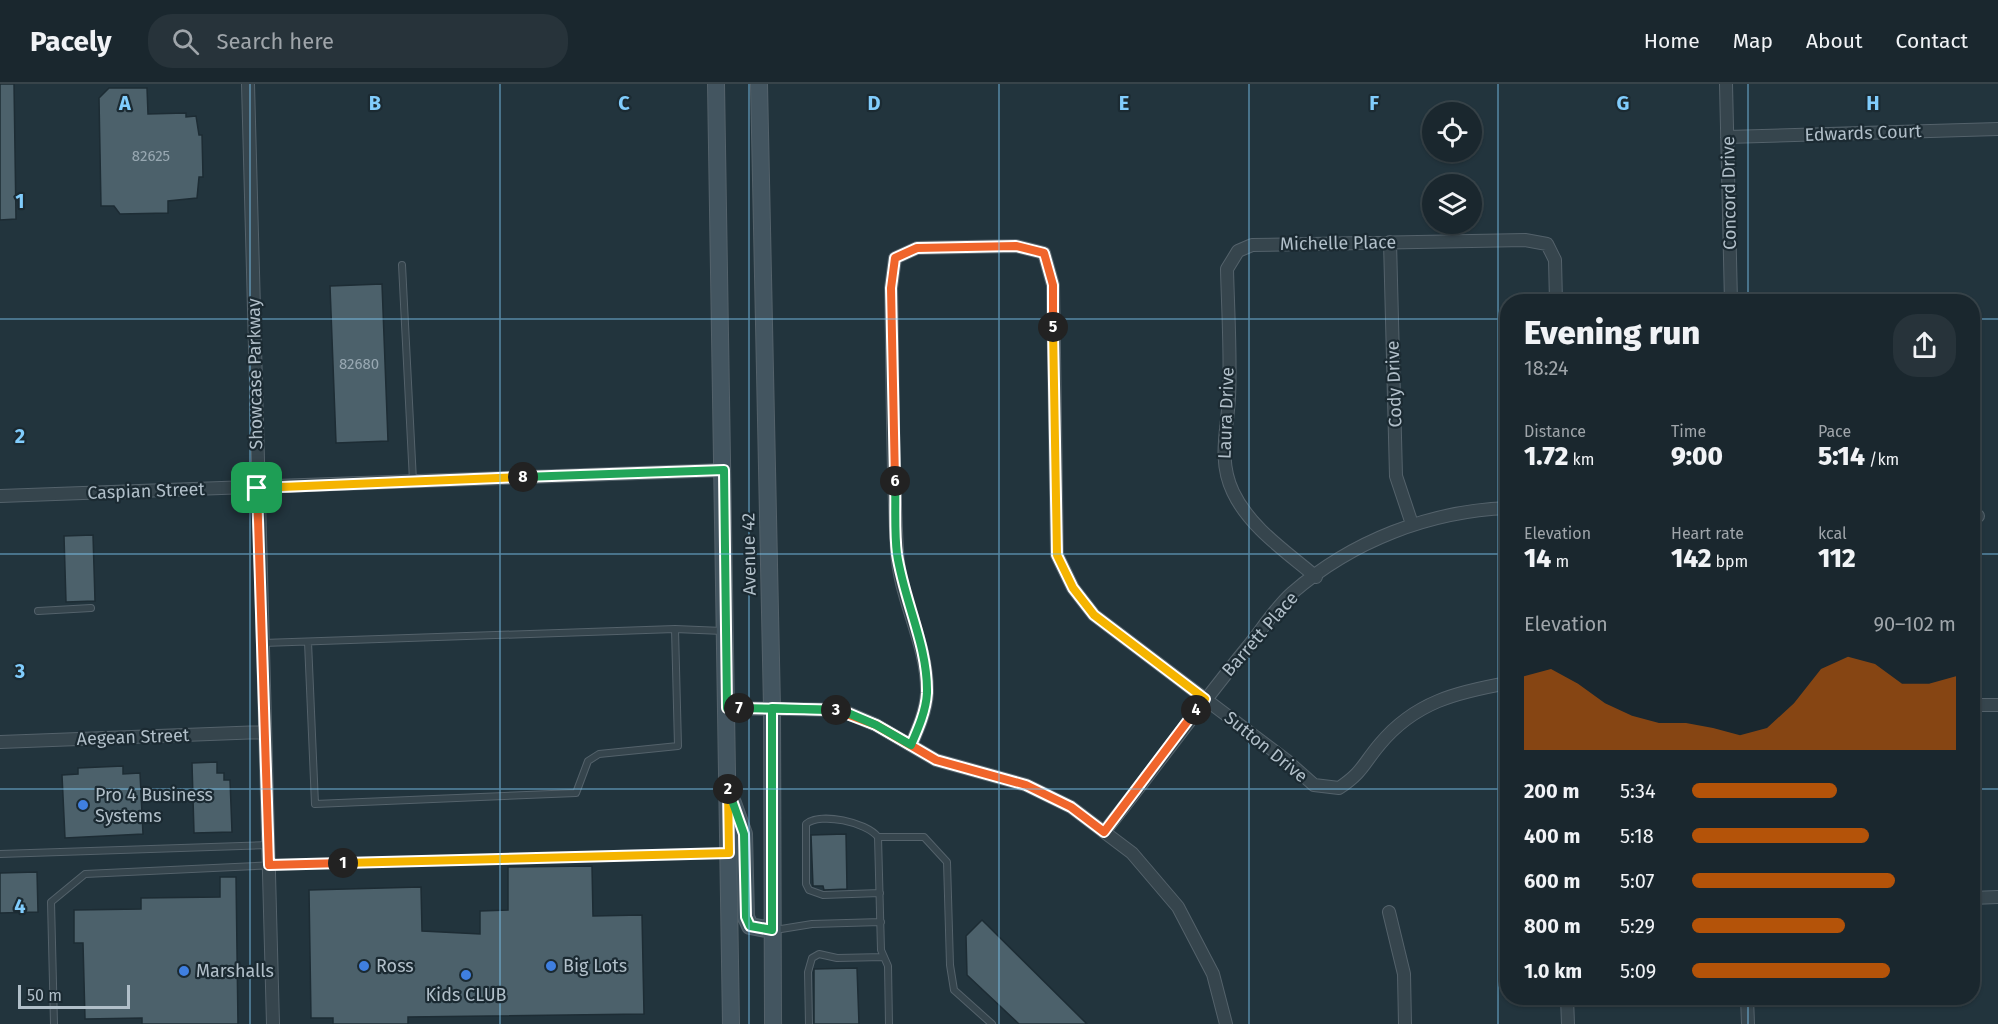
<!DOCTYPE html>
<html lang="en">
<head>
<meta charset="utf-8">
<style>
  :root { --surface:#1a272e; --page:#27333a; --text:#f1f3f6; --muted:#9fa5aa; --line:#38444a; --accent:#b45309 }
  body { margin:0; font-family:"Fira Sans",sans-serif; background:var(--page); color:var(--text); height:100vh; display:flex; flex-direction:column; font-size:22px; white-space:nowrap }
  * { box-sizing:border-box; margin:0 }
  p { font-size:20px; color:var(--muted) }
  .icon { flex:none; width:33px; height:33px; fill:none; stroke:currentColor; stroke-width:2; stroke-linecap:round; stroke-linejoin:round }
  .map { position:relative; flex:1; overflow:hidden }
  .side { position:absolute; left:1500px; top:210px; width:480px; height:711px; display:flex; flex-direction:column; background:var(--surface); border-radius:24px; box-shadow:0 2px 4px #0004,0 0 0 2px var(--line) }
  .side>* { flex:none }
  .fabs { position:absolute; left:1422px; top:18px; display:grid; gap:12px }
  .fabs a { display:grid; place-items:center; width:60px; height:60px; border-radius:50%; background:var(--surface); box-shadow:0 2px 4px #0004,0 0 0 2px var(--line); font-size:30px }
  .scale { position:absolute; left:18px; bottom:15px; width:112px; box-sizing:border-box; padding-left:6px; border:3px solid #b1bfc9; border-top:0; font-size:16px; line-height:21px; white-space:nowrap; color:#b1bfc9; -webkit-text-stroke:4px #1b2a32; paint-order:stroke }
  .pin { position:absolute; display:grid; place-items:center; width:51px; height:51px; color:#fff; margin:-26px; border-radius:12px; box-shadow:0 3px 9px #0006 }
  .km { position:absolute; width:30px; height:30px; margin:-15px; border-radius:50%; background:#222; color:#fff; font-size:16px; line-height:30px; text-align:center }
  .round { display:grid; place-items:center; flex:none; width:63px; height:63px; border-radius:24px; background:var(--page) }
  .headline { display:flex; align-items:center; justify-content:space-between; height:102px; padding:0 24px }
  h1 { font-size:33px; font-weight:800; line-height:45px }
  .stats { display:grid; grid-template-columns:repeat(3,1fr); gap:9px; height:102px; padding:6px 24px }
  .stats div { display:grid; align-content:center }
  .stats b { font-size:26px; font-weight:800 }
  .stats small { font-size:16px; font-weight:400 }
  .stats p { font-size:16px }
  .chart { height:168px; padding:12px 24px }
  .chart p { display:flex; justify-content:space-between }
  .chart svg { width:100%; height:108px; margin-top:6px; fill:var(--accent); opacity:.7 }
  ul { padding:0 24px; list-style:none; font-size:20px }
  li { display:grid; grid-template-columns:96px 72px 1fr; align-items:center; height:45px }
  li i { height:15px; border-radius:8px; background:var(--accent) }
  header { display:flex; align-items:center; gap:36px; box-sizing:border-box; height:84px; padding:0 30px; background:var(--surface); border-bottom:2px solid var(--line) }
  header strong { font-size:28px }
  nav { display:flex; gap:33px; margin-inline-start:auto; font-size:21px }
  .search { width:420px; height:54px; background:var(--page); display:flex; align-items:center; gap:15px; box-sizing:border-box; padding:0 21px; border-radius:24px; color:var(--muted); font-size:22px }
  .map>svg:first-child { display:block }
  .building { fill:#4c616b; stroke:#1d2c34; stroke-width:1.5 }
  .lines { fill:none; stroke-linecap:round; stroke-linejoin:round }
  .service-casing { stroke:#54626b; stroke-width:8 }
  .minor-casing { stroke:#54626b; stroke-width:14 }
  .secondary-casing { stroke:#54626b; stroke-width:18 }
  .service { stroke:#36454d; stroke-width:6 }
  .minor { stroke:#36454d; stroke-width:12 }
  .secondary { stroke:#435560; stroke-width:16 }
  .split-1-casing { stroke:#fff; stroke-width:12 }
  .split-2-casing { stroke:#fff; stroke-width:12 }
  .split-3-casing { stroke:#fff; stroke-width:12 }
  .split-4-casing { stroke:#fff; stroke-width:12 }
  .split-5-casing { stroke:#fff; stroke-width:12 }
  .split-6-casing { stroke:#fff; stroke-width:12 }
  .split-7-casing { stroke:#fff; stroke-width:12 }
  .split-8-casing { stroke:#fff; stroke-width:12 }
  .split-9-casing { stroke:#fff; stroke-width:12 }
  .split-1 { stroke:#f0652b; stroke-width:8 }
  .split-2 { stroke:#f5b400; stroke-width:8 }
  .split-3 { stroke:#22a559; stroke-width:8 }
  .split-4 { stroke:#f0652b; stroke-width:8 }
  .split-5 { stroke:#f5b400; stroke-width:8 }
  .split-6 { stroke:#f0652b; stroke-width:8 }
  .split-7 { stroke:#22a559; stroke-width:8 }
  .split-8 { stroke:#22a559; stroke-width:8 }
  .split-9 { stroke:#f5b400; stroke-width:8 }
  .grid { fill:none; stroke:#81cdfd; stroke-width:1.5; stroke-opacity:0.55 }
  .shop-dot { fill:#3f7fe0; stroke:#1b2a32; stroke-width:2 }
  .labels { text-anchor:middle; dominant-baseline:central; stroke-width:4.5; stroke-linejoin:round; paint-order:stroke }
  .number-label { font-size:15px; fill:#98a8b2 }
  .street-label { font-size:18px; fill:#b1bfc9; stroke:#1b2a32 }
  .poi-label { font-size:18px; fill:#b1bfc9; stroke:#1b2a32; text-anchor:start }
  .grid-label { font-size:20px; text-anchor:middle; font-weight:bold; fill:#81cdfd; stroke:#1b2a32; stroke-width:4.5; stroke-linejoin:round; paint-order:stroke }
</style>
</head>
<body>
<header>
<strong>Pacely</strong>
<div class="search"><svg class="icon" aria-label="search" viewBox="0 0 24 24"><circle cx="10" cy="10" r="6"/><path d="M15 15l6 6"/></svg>Search here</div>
<nav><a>Home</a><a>Map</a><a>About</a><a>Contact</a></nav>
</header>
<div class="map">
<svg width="1998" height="940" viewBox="0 0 1998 940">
  <rect width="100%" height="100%" fill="#22343d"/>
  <path class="building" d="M0 0H14L16 135 0 136Z
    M109 4H147L148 30 186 29V33L196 32 199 51H202L203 93H199L197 114 168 117V129L120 130 114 122H101L99 14Z
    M382 200 388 357 336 359 330 202Z
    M93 451 95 517 66 518 64 452Z
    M217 678V689H224V696H230L232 748 194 749 192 679Z
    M123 682V690L140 689 143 750 65 754 62 691 78 690V684Z
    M846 750 847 805 824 806 823 802H813L811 751Z
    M592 782 593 832 642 831 644 930 408 933V940H333V934H311L309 806 421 803 422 847 480 850V827L508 826V783Z
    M37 788 38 828 0 829V789Z
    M220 793H236L238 940H142V934L85 935 83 859H74V826L141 825V814L220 813Z
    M982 836 1087 940H1019L967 891 966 852Z
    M857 884 859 940H814V885Z"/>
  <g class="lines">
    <defs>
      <path id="service" d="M402 181 413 397
        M38 527 91 524
        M308 558 315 720 576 709 588 677 599 670 678 662 675 545
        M263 559 675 545 723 547
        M878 753C866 738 821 728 806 740V800L809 806 823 811 880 809
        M0 770 269 761
        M775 846 812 840 881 838
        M54 940 51 818 85 790 298 780 728 769
        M809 940 808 888 812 874 819 870 837 874 884 873
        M889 940 888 882 881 866 878 753H924L947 778 950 881 954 906 992 940"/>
      <path id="minor" d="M248 0 273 940
        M1726 0 1731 218
        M1727 53 1998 45
        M1390 158 1396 392 1412 440
        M0 412 724 386
        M1972 432H1978
        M1316 493C1287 468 1250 444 1233 408 1218 377 1227 347 1229 314 1231 271 1228 228 1227 185L1238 167 1252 161 1525 156 1547 160 1555 176 1556 218
        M1972 621H1998
        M727 624 841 626 876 641 936 676 1026 701 1071 723 1132 769 1178 823 1213 890 1226 940
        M0 658 265 648
        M911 661C918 645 926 627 927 609 928 560 899 515 897 466 892 379 893 291 891 204L895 174 917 164 1016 162 1044 169 1053 201 1057 471 1073 504 1094 531 1286 676 1314 701 1339 704C1363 688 1363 680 1380 660 1415 618 1457 608 1508 599
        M1104 748C1152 688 1197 625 1246 565 1261 547 1275 524 1292 509 1352 457 1429 427 1508 424
        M1972 814 1998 813
        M1389 828 1404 890 1405 940
        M1567 914 1568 940
        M1747 914 1748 940"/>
      <path id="secondary" d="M716 0 731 940
        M759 0 772 624 773 940
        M733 719 744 750 746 833 750 842 772 846"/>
    </defs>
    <use href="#service" class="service-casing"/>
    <use href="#minor" class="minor-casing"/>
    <use href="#secondary" class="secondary-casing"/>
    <use href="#service" class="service"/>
    <use href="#minor" class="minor"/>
    <use href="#secondary" class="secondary"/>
  </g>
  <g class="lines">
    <defs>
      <path id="split-1" d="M257 404 269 781 343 779"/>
      <path id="split-2" d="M343 779 729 769 728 705"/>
      <path id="split-3" d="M728 705 744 750 746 833 750 842 772 846V624L836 626"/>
      <path id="split-4" d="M836 626 876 641 936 676 1026 701 1071 723 1104 748 1196 626"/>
      <path id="split-5" d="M1053 243 1057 471 1073 504 1094 531 1205 615 1196 626"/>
      <path id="split-6" d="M895 397 891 204 895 174 917 164 1016 162 1044 169 1053 201V243"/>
      <path id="split-7" d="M739 624 841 626 876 641 911 661C918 645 926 627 927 609 928 562 904 517 897 470 894 447 896 421 895 397"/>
      <path id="split-8" d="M523 393 724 386 727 624H739"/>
      <path id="split-9" d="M257 404 523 393"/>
    </defs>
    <use href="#split-1" class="split-1-casing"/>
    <use href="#split-2" class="split-2-casing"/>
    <use href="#split-3" class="split-3-casing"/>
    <use href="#split-4" class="split-4-casing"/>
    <use href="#split-5" class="split-5-casing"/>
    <use href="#split-6" class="split-6-casing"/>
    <use href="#split-7" class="split-7-casing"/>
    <use href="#split-8" class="split-8-casing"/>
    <use href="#split-9" class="split-9-casing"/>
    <use href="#split-1" class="split-1"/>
    <use href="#split-2" class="split-2"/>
    <use href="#split-3" class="split-3"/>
    <use href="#split-4" class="split-4"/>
    <use href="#split-5" class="split-5"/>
    <use href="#split-6" class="split-6"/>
    <use href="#split-7" class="split-7"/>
    <use href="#split-8" class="split-8"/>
    <use href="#split-9" class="split-9"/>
  </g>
  <path class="grid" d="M250 0V940M500 0V940M749 0V940M999 0V940M1249 0V940M1498 0V940M1748 0V218M0 235H1508M1972 235H1998M0 470H1508M1972 470H1998M0 705H1508M1972 705H1998M1748 914V940"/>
  <g class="shop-dot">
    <circle cx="83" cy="721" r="6"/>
    <circle cx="364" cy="882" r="6"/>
    <circle cx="551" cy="882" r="6"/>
    <circle cx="184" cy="887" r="6"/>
    <circle cx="466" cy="891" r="6"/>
  </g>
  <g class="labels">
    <g class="number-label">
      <text x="151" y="72">82625</text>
      <text x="359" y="280">82680</text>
    </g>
    <g class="street-label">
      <text transform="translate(1863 49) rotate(-2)">Edwards Court</text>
      <text transform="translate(1729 109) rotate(-91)">Concord Drive</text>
      <text transform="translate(1338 159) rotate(-1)">Michelle Place</text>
      <text transform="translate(255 290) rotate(-91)">Showcase Parkway</text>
      <text transform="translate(1394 300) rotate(-92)">Cody Drive</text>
      <text transform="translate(1226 329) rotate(-88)">Laura Drive</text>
      <text transform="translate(146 407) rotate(-2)">Caspian Street</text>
      <text transform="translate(749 470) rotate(-91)">Avenue 42</text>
      <text transform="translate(1260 550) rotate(-49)">Barrett Place</text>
      <text transform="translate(133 653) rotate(-2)">Aegean Street</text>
      <text transform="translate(1266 663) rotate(39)">Sutton Drive</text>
    </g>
    <g class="poi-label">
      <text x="95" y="711">Pro 4 Business<tspan x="95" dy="21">Systems</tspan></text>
      <text x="376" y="882">Ross</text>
      <text x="563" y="882">Big Lots</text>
      <text x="196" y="887">Marshalls</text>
      <text x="466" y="911" text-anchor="middle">Kids CLUB</text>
    </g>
  </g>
  <g class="grid-label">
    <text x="125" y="26">A</text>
    <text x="375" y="26">B</text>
    <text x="624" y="26">C</text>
    <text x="874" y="26">D</text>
    <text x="1124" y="26">E</text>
    <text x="1374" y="26">F</text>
    <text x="1623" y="26">G</text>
    <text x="1873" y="26">H</text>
    <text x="20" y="124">1</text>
    <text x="20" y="359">2</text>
    <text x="20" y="594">3</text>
    <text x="20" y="829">4</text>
  </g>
</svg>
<div class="fabs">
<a><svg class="icon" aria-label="locate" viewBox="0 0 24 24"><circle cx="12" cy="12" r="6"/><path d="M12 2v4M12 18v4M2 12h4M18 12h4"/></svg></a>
<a><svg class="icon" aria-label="layers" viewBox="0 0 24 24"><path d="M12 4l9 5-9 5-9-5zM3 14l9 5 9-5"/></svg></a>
</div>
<div class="scale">50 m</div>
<div class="pin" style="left:257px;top:404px;background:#1e9e55"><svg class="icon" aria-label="arrive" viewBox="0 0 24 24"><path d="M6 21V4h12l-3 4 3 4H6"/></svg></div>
<b class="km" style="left:343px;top:779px">1</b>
<b class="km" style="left:728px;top:705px">2</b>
<b class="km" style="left:836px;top:626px">3</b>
<b class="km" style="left:1196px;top:626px">4</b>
<b class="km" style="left:1053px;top:243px">5</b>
<b class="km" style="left:895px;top:397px">6</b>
<b class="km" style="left:739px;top:624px">7</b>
<b class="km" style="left:523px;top:393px">8</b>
<section class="side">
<div class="headline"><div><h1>Evening run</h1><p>18:24</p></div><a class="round"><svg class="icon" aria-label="share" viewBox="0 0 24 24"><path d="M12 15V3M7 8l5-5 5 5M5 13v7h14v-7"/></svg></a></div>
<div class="stats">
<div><p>Distance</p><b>1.72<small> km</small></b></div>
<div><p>Time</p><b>9:00</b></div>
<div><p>Pace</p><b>5:14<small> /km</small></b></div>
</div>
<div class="stats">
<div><p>Elevation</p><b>14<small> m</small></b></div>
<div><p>Heart rate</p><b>142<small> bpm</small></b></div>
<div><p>kcal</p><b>112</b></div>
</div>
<div class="chart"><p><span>Elevation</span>90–102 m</p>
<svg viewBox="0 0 160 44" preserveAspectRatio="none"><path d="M0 44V14L10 11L20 17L30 25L40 30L50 33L60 33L70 35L80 38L90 35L100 25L110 11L120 6L130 9L140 17L150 17L160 14V44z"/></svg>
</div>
<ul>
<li><b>200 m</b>5:34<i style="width:55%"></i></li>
<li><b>400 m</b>5:18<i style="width:67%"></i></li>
<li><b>600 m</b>5:07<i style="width:77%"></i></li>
<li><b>800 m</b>5:29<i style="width:58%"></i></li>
<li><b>1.0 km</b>5:09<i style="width:75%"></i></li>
</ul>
</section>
</div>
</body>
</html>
